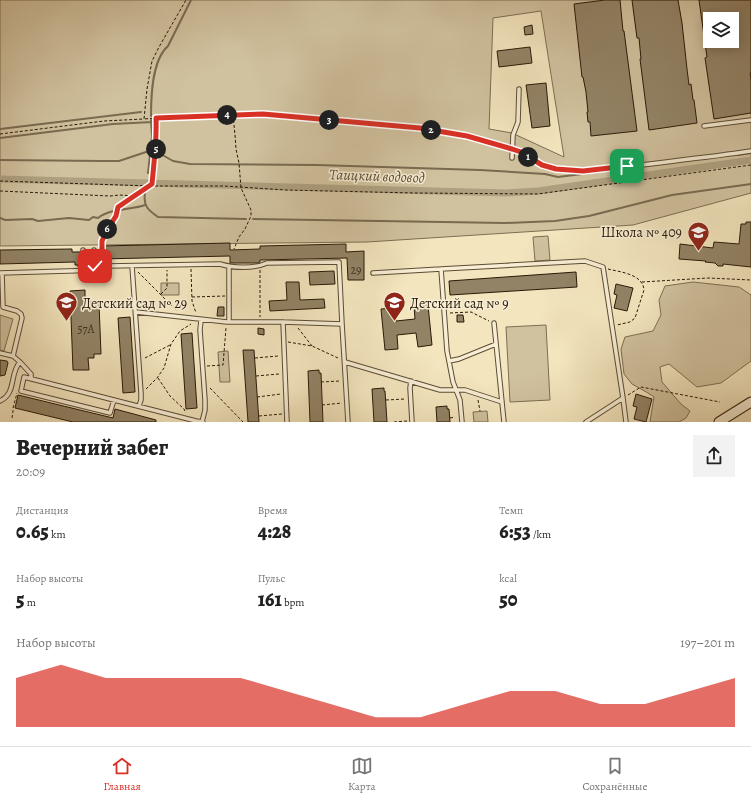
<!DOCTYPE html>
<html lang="ru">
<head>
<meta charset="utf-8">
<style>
  :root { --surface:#fff; --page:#f2f2f2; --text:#222; --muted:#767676; --line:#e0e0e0; --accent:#d93025 }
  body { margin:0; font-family:Alegreya,serif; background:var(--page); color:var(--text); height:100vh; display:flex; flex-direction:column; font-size:15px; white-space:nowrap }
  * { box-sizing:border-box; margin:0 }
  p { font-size:13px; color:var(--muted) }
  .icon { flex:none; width:22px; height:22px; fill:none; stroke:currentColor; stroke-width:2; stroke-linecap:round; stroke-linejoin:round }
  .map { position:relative; height:422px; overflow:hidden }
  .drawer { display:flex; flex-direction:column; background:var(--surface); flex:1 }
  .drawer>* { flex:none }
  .tools { position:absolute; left:703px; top:12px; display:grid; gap:8px }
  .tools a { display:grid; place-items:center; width:36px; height:36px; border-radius:0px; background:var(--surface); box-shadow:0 2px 10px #0003; font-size:20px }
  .pin { position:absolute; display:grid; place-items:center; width:34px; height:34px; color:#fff; margin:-17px; border-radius:8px; box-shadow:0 2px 6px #0006 }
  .km { position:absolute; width:20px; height:20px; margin:-10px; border-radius:50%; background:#222; color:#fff; font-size:11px; line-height:20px; text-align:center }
  .round { display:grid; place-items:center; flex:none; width:42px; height:42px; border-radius:0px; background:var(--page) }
  .head { display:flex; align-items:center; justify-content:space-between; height:68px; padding:0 16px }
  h1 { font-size:22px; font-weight:800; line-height:30px }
  .figures { display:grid; grid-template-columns:repeat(3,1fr); gap:6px; height:68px; padding:4px 16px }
  .figures div { display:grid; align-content:center }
  .figures b { font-size:20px; font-weight:800 }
  .figures small { font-size:11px; font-weight:400 }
  .figures p { font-size:11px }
  .chart { height:112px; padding:8px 16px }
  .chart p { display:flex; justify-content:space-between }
  .chart svg { width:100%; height:72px; margin-top:4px; fill:var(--accent); opacity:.7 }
  .menu { display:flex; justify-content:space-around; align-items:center; height:56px; border-top:1px solid var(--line); background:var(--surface); font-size:11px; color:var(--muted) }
  .menu a { display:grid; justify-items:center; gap:2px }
  .menu .selected { color:var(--accent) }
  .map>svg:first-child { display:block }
  .green { fill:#d1c29f; stroke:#7d6e53; fill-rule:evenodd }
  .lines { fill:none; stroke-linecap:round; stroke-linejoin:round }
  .stream { stroke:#796a50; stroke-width:2 }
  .canal { stroke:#aea080; stroke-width:7 }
  .building { fill:#928366; stroke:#291907; fill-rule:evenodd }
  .lane-casing { stroke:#5c4c35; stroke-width:5.5 }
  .secondary-casing { stroke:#291907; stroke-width:11 }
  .path { stroke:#291907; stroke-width:1; stroke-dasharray:3 2; stroke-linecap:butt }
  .lane { stroke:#f7eed5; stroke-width:3.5 }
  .secondary { stroke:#f7eed5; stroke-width:9 }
  .route-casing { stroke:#fff; stroke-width:8 }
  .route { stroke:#d93025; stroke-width:5 }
  .labels { text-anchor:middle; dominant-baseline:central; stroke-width:3; stroke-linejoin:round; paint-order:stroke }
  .number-label { font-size:12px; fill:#43341f }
  .poi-label { font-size:14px; fill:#291907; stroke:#f7eed5; text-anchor:start }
  .water-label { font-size:15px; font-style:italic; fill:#5e4f37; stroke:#f7eed5 }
</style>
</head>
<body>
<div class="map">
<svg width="751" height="422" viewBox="0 0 751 422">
  <rect width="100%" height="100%" fill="#f3e5be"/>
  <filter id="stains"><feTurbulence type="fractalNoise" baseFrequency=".005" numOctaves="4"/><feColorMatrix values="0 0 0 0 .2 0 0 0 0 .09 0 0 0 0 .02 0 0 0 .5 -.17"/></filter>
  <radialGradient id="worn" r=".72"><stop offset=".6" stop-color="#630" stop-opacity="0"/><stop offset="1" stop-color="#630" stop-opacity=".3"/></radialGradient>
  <path class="green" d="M0 0H751V193L633 225 367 242 0 246ZM541 11 564 157 512 133 489 129 493 18ZM710 19H732V41H710Z
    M548 236 550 260 535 261 533 237Z
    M693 282 739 287 751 295V361L721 383 697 387 669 364 660 367 662 382 681 404 690 411 686 418 679 422H650L654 397 648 393 632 384 624 374 621 349 625 337 653 331 661 315 659 300 665 286Z
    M161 283H179V295H161Z
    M0 315 13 319 4 351 0 350Z
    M546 325 550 400 510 402 506 327Z
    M228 351 230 382H220L218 352Z
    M487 411 488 422H474L473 412Z"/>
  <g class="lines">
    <path class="stream" d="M151 116C151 95 152 60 168 46L191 0
      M0 129 141 112
      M0 138 113 124 152 122
      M159 153 173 161 190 164 317 165 480 170 545 174 558 177 631 168
      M738 155 751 153
      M0 160 102 161H119L149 151 153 152
      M148 173 152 136 151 120
      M145 193C143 206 148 210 158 217L246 219
      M0 218 5 220 32 219 38 221 69 218 89 220 93 217 98 218C111 208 131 210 145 205
      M253 219 505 223 555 221 589 216 672 195 751 184"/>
    <path class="canal" d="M0 179 506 193 538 191 751 160"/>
  </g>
  <path class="building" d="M605 0H620L623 31H624L637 131 591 136 590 122H588L587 112H588L586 92 583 77H582L574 4Z
    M632 0H678L682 23 687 69 689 85 691 84 693 100H694L697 123 649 130 640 59H641L639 38H637Z
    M699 0H751V73H750L751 80V113L714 119 705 58 707 57ZM710 19H732V41H710Z
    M532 25 533 34 525 35 524 27Z
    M530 47 532 63 499 67 497 51Z
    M546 83 550 126 532 128 526 85Z
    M746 222H751V267L723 264V266H718L715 263 705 262 706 261 679 259 680 244 713 248 714 242 739 244 741 224H746Z
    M230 243V250L260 249V246L346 244V252L364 251V280H348L347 258 260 260V262L258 263H230V256L101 259V265H98V266H95L78 267V265H75V262L0 264V250L72 249V252H80L82 255H85L86 252H91L92 255H94L97 254V252L103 251V246Z
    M334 271 335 284 310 285 309 272Z
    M576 272 577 287 450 295 449 281Z
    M286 282H299L300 300 324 299 325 308 270 311 269 301 287 300Z
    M616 284 633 288 627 311 614 308 617 295 614 294Z
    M85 290V302H92V304H99L101 354H94V358H88L89 370H73L70 291Z
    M428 305 432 345 418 347 416 333 397 335 398 349 385 350 381 309 394 308 396 321 415 319 414 306Z
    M218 307H224V316H217Z
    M457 315H463L464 322H457Z
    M130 317 135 392 123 393 118 318Z
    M258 328 264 329V335L258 334Z
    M192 333 197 408 186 409 181 334Z
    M243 350H254L259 422H248Z
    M0 360 7 361 8 363 5 375 0 376Z
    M319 370V373H321L323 422H310L308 371Z
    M384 388V391H385L387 422H374L372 389Z
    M636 394 652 399 646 422 634 419 637 407 633 406Z
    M18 395 113 418 115 409 156 420V422H73L15 408Z
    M447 406V409H449L450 422H437L436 407Z"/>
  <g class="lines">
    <defs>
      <path id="lane" d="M704 126 751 120
        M512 149C527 155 540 166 556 169 581 174 607 168 632 166 672 161 712 157 751 151
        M512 158 513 135 518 122 519 89
        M83 250V252
        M94 250V252
        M132 266 141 393V400L139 406
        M229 267V322
        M0 273 102 270 108 266 220 264C233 268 254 269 267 263L339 262 342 324
        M373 273 441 269
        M136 312 227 322H283L342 324 348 422
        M201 320 200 330 205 400V410L202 422
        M283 322 287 422
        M494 323 504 422
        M0 353 13 356
        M449 361 459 359 496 344
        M20 362 31 374V379
        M345 362 440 390H465L502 402
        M411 381 410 388 412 422
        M114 400 110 413 21 391 24 377 196 421 203 422
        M0 401C17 393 9 374 20 362L13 356 22 318 21 314 17 311 3 307 2 273
        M462 422 460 400 453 382 447 351 441 269 585 261 603 267 623 398 626 422
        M586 422 623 398"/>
      <path id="secondary" d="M719 422 751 402"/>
    </defs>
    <use href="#lane" class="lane-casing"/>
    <use href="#secondary" class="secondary-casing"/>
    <path class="path" d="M233 115 235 135 236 149 239 163 241 188 251 210V216L245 229 239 237 234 249
      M156 118 263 114 420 128 467 136 507 147
      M0 134 104 121 144 119 147 89 152 61 159 47 186 0
      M0 181 151 186H224L286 190 415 193 538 194 751 165
      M0 191 110 196 120 195 134 196 152 184C154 162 158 140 156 118L144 119
      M102 264V241L107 230 116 216 118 207 133 197
      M191 269 192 301 196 313
      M608 269C620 272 643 274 644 290L635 318 630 322 617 325
      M260 270V317
      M138 272 177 311
      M642 282 708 278 751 280
      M161 294 167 288V270
      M192 297 225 296
      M450 313 471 312 489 321
      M298 328 312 346
      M288 342 312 346 338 358
      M145 358 170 345
      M255 358 278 356
      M207 366 223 365 226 328
      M256 376 279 374
      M158 378 170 396 184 409 186 413
      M321 382 340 381
      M210 388 243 422
      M146 389 157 378 164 368 171 344 180 331 191 324
      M628 395 641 387 720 402
      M257 397 281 394
      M386 400 405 399
      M478 400 480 411
      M322 405 342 403
      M259 416 282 414
      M12 418 13 411V408L17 393
      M450 418 455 417
      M394 422 407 421"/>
    <use href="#lane" class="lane"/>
    <use href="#secondary" class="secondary"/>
  </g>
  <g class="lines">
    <defs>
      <path id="route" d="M95 266V270H102V241L107 230 116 216 118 207 152 184C154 161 157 141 156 118L263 114 420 128 467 136 512 149 521 152 542 165 556 169 583 171 627 166"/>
    </defs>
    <use href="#route" class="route-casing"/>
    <use href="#route" class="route"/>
  </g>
  <defs>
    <symbol id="school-pin" viewBox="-11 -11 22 30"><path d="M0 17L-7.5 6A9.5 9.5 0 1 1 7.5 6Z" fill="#8f2418" stroke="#f7eed5"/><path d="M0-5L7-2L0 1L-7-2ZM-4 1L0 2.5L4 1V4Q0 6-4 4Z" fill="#fff"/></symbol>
  </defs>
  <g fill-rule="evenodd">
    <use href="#school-pin" x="686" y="220" width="25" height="34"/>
    <use href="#school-pin" x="54" y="290" width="25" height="34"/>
    <use href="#school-pin" x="382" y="290" width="25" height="34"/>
  </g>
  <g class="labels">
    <g class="number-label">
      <text x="356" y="270">29</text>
      <text x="86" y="329">57А</text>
    </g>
    <g class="poi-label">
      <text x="682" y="232" text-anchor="end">Школа № 409</text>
      <text x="82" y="303">Детский сад № 29</text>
      <text x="410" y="303">Детский сад № 9</text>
    </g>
    <g class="water-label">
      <text transform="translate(377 176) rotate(2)">Таицкий водовод</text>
    </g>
  </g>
  <rect width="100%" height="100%" filter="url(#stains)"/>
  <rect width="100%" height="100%" fill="url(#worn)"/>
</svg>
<div class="tools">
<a><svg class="icon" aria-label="layers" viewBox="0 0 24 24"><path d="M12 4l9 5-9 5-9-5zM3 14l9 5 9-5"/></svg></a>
</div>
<div class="pin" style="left:627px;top:166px;background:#1e9e55"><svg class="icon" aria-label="arrive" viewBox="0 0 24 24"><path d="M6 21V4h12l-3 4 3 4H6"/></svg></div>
<div class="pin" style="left:95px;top:266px;background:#d93025"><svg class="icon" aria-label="check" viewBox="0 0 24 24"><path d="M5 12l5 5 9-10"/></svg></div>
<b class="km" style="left:528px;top:157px">1</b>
<b class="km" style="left:431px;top:130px">2</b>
<b class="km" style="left:329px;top:120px">3</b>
<b class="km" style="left:227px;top:115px">4</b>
<b class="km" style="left:156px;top:149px">5</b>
<b class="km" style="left:107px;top:229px">6</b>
</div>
<section class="drawer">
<div class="head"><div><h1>Вечерний забег</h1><p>20:09</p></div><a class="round"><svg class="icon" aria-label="share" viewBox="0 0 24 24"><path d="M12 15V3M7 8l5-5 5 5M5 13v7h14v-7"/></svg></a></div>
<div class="figures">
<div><p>Дистанция</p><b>0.65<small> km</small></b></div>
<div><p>Время</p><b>4:28</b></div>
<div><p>Темп</p><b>6:53<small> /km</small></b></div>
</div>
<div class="figures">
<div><p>Набор высоты</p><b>5<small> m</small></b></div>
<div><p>Пульс</p><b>161<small> bpm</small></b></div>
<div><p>kcal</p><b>50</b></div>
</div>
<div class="chart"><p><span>Набор высоты</span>197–201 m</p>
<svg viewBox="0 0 160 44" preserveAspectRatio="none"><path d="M0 44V14L10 6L20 14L30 14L40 14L50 14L60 22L70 30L80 38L90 38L100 30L110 22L120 22L130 30L140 30L150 22L160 14V44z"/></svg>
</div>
</section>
<nav class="menu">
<a class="selected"><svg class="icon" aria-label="home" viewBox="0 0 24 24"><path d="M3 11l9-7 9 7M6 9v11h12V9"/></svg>Главная</a>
<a><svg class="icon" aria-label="map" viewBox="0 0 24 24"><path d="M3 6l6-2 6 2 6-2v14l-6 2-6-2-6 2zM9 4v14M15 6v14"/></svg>Карта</a>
<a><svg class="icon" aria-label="saved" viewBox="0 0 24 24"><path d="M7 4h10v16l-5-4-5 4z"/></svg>Сохранённые</a>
</nav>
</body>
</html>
